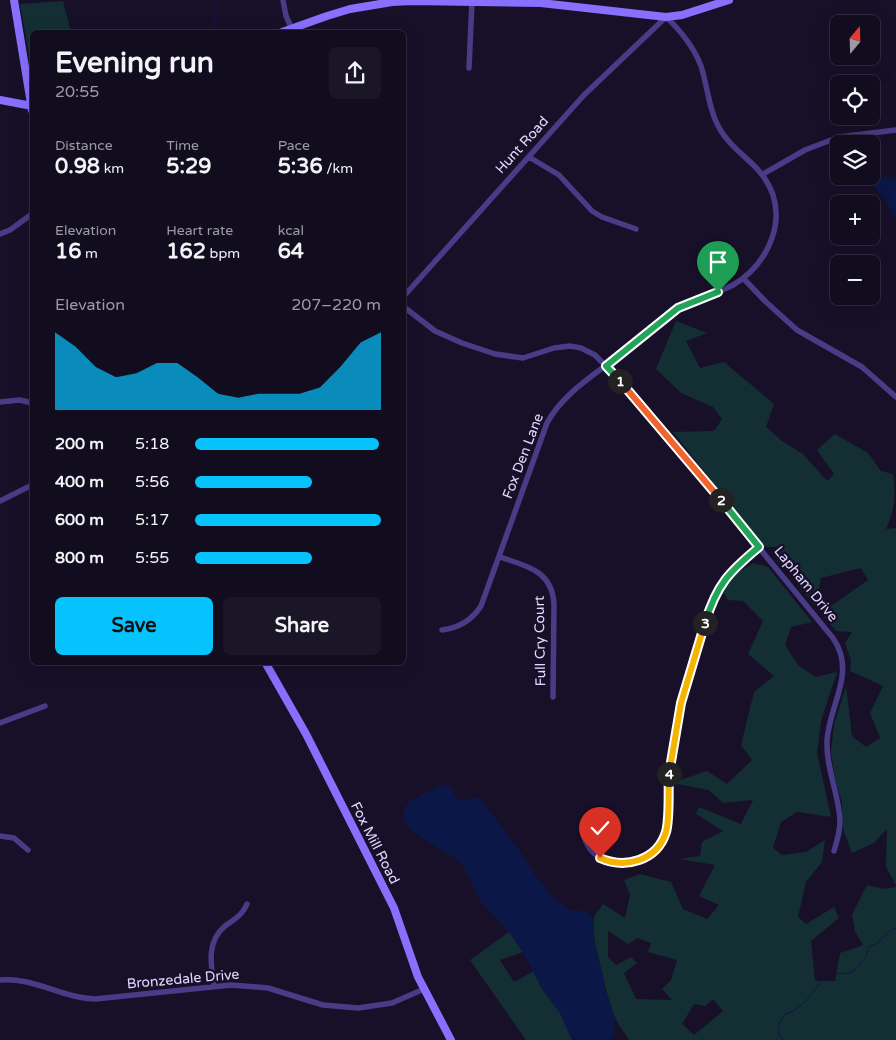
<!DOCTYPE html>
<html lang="en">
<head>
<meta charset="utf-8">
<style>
  :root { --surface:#120c1f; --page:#1b1528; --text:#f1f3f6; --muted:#9c9ba4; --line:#312c3d; --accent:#06c2fd }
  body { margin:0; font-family:"Varela Round",sans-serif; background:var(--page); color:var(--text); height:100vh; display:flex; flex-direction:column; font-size:19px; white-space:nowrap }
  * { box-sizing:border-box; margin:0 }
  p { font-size:16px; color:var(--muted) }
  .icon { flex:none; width:28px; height:28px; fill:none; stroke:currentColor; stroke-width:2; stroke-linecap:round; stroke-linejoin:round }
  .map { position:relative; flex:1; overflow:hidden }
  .side { position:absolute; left:30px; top:30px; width:376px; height:635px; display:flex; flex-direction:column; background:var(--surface); border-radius:8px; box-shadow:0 5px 20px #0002,0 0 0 1px var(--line) }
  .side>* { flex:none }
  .needle { width:32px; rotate:19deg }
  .fabs { position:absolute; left:830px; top:15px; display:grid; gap:10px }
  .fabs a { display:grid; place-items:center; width:50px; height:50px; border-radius:8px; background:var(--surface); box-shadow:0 5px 20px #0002,0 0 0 1px var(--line); font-size:25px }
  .pin { position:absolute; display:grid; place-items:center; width:42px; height:42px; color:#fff; margin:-51px -21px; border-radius:50% 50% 50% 0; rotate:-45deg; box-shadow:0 0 5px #0007 }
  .pin .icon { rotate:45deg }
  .km { position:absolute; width:25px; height:25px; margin:-12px; border-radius:50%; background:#222; color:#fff; font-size:14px; line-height:25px; text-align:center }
  .round { display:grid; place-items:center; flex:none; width:52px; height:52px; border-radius:8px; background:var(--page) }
  .head { display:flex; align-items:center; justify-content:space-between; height:85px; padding:0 25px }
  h1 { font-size:28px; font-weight:800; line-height:38px }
  .stats { display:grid; grid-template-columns:repeat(3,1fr); gap:8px; height:85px; padding:5px 25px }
  .stats div { display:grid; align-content:center }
  .stats b { font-size:21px; font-weight:800 }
  .stats small { font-size:14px; font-weight:400 }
  .stats p { font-size:14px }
  .chart { height:140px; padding:10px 25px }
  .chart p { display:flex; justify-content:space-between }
  .chart svg { width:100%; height:90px; margin-top:5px; fill:var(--accent); opacity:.7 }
  .button { display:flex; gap:10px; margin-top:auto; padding:10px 25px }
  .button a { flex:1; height:58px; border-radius:8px; background:var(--accent); color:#111; font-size:20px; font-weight:800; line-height:58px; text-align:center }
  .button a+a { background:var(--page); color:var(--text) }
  ul { padding:0 25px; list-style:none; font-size:16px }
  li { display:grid; grid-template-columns:80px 60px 1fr; align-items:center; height:38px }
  li i { height:12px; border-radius:6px; background:var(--accent) }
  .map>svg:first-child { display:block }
  .green { fill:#132f33; fill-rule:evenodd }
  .water { fill:#0b1847 }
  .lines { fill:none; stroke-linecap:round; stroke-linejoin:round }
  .stream { stroke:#0b1847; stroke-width:1 }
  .street { stroke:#493c87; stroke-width:5.5 }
  .secondary { stroke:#8770fe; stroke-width:8 }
  .split-1-casing { stroke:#fff; stroke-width:10 }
  .split-2-casing { stroke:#fff; stroke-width:10 }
  .split-3-casing { stroke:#fff; stroke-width:10 }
  .split-4-casing { stroke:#fff; stroke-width:10 }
  .split-5-casing { stroke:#fff; stroke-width:10 }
  .split-1 { stroke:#22a559; stroke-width:6 }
  .split-2 { stroke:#f0652b; stroke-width:6 }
  .split-3 { stroke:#22a559; stroke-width:6 }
  .split-4 { stroke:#f5b400; stroke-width:6 }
  .split-5 { stroke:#f5b400; stroke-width:6 }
  .labels { text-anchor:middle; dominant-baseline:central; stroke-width:5; stroke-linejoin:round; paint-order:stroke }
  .street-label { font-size:14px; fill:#e2d8ff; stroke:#181029 }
</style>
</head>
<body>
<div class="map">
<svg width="896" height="1040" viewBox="0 0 896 1040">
  <rect width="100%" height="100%" fill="#181029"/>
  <path class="green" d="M63 1 71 32H32V59L30 60 20 4Z
    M676 321 707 333 686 341 700 368 724 362 774 404 766 427 782 441 803 454 827 481 834 474 817 450 835 434 868 453 881 471 893 474C896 495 895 510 886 529L896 528V885L886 867 887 829 874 843 852 853 843 829 842 803 835 778 831 752 834 725 846 686 852 736 866 747 880 738 870 713 883 686 850 671 851 660 845 643 852 632 836 631 821 613 868 580 861 568 821 578 815 606 791 576 798 563 777 562 779 547H765L722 494 673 432 714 431 722 419 713 407 681 393 656 369Z
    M753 563 768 567 812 622 791 627 785 645 799 666 816 677 837 672 821 721 817 753 831 817 797 812 781 822 773 848 782 855 806 852 825 840 822 862 806 882 798 917 806 924 834 907 839 918 811 941 815 981H835L840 953 863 945 855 931 852 915 867 885 884 889 896 887V1040H629C624 1032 618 1025 615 1017 608 1001 589 931 594 917 596 913 601 908 603 904L625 918 630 895 624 880 640 874 671 882 683 909 707 919 719 905 699 896 715 865 679 859 700 856 702 842 723 831 696 814 699 807 741 824 753 800 723 803 709 790 672 783 707 771 727 784 752 760 741 745 754 692 774 676 748 654 763 621 743 601 728 600 722 590 736 574ZM608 931 628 944 637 938 651 943 648 952 677 960 671 980 662 989 672 1000 636 999 624 973 637 963 631 957 616 965 608 957ZM713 999 723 1011 694 1035 682 1024 694 1004 705 1006Z
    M509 932 523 952 500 960 514 982 534 971 542 989 560 1013 572 1040H526L470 960Z"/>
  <path class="water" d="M883 176 896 180V221L887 202 873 186V184L876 179Z
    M440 785H449L458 800H466L479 797 522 854 535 875 555 899 571 911H585L594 918V940L603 975 604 986 615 1018 614 1035 610 1040H574L568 1032 560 1013 542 989 523 952 509 932 480 901 465 869 455 858 414 833 404 820V809L410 801Z"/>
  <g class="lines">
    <path class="stream" d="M217 32C212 21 217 16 213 7L219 0
      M783 1040 778 1032 779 1025 784 1015C809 1005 811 991 829 974L849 973 855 970 867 955 868 947 876 944 891 930 896 928"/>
    <path class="street" d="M283 0 286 16 292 29
      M469 68 472 1
      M529 157 559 175 592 211 602 217 636 229
      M763 174 805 150 839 137 896 130
      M0 234 10 230 32 214
      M743 278 766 302 797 330 862 367 896 397
      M404 296 584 95 666 17C680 30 694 48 701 66 708 88 709 112 721 131 737 157 762 163 773 195 784 229 764 267 733 285 716 294 695 298 678 308 658 321 640 338 622 353 596 374 563 393 547 423L481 606C472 620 458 628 442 630
      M404 307 435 331 462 343 495 354 523 358 554 348 570 346 581 348 595 355 634 395 833 638C857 673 829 704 827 741 826 769 839 794 840 821 840 832 837 841 834 851
      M0 402 20 400 32 403
      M0 501 32 485
      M500 557C526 566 552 570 554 604L553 697
      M0 723 45 706
      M0 836 14 838 28 850
      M584 837C595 873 646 870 662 840 669 828 667 814 668 800 668 790 669 780 670 769 675 722 688 675 703 629 708 614 712 598 721 584 731 569 746 558 759 547
      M0 980C34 977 62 998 95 999L231 985 268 988 323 1005 358 1008 392 1003 424 989
      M214 986C211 965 206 942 225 926 234 919 242 916 247 904"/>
    <path class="secondary" d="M14 0 32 110
      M282 32 327 16 350 9 392 2 412 1 541 3 666 17 682 15 729 0
      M0 100 32 106
      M265 662 306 734 394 908 418 977 451 1040"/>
  </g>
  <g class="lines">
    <defs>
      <path id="split-1" d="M620 381 606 366 678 308 718 292"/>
      <path id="split-2" d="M620 381 721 500"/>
      <path id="split-3" d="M705 623C717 584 729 572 759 547L721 500"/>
      <path id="split-4" d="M669 774 681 703 705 623"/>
      <path id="split-5" d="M600 858C625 869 657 861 666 832 670 818 668 791 669 774"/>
    </defs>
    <use href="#split-1" class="split-1-casing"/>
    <use href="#split-2" class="split-2-casing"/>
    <use href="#split-3" class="split-3-casing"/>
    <use href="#split-4" class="split-4-casing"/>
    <use href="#split-5" class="split-5-casing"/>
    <use href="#split-1" class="split-1"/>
    <use href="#split-2" class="split-2"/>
    <use href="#split-3" class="split-3"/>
    <use href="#split-4" class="split-4"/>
    <use href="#split-5" class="split-5"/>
  </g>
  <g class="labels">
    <g class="street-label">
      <text transform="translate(522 145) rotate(-48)">Hunt Road</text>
      <text transform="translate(523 456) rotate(-69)">Fox Den Lane</text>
      <text transform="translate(806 584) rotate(51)">Lapham Drive</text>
      <text transform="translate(540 641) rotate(-91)">Full Cry Court</text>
      <text transform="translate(375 843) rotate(63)">Fox Mill Road</text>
      <text transform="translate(183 979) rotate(-5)">Bronzedale Drive</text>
    </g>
  </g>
</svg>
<div class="fabs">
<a><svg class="needle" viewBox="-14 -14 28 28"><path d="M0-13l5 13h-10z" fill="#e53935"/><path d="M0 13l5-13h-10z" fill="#9c9ba4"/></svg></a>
<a><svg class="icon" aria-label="locate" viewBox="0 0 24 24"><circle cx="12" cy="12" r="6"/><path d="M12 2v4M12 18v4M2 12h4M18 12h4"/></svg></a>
<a><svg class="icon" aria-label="layers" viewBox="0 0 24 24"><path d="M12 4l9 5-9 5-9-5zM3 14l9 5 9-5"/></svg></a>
<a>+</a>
<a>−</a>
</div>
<div class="pin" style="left:718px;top:292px;background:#1e9e55"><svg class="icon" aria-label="arrive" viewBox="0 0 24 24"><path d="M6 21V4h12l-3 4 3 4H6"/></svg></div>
<div class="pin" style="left:600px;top:858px;background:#d93025"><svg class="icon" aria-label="check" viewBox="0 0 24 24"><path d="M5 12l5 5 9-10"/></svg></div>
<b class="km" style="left:620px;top:381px">1</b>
<b class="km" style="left:721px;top:500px">2</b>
<b class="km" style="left:705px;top:623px">3</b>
<b class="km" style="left:669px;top:774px">4</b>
<section class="side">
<div class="head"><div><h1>Evening run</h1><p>20:55</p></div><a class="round"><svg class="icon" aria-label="share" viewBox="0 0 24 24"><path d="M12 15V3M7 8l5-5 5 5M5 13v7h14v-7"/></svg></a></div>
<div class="stats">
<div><p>Distance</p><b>0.98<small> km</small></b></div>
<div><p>Time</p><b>5:29</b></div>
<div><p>Pace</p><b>5:36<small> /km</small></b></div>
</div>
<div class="stats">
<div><p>Elevation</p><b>16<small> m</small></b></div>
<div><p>Heart rate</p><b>162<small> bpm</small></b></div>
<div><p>kcal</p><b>64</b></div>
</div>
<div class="chart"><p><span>Elevation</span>207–220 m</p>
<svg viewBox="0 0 160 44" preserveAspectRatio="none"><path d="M0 44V6L10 13L20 23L30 28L40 26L50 21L60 21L70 28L80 36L90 38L100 36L110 36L120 36L130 33L140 23L150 11L160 6V44z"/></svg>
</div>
<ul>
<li><b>200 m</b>5:18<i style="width:99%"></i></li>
<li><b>400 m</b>5:56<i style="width:63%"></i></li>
<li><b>600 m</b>5:17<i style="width:100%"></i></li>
<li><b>800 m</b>5:55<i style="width:63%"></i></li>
</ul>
<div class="button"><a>Save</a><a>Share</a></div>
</section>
</div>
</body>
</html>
